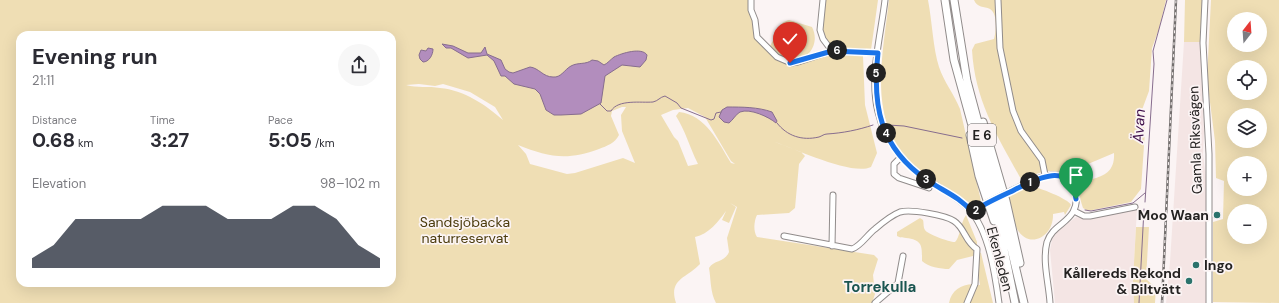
<!DOCTYPE html>
<html lang="en">
<head>
<meta charset="utf-8">
<style>
  :root { --surface:#fff; --page:#f7f7f7; --text:#2b2b33; --muted:#7c7c81; --accent:#111827 }
  body { margin:0; font-family:"DM Sans",sans-serif; background:var(--page); color:var(--text); height:100vh; display:flex; flex-direction:column; font-size:15px; white-space:nowrap }
  * { box-sizing:border-box; margin:0 }
  p { font-size:13px; color:var(--muted) }
  .icon { flex:none; width:22px; height:22px; fill:none; stroke:currentColor; stroke-width:2; stroke-linecap:round; stroke-linejoin:round }
  .map { position:relative; flex:1; overflow:hidden }
  .panel { position:absolute; left:16px; top:31px; width:380px; height:256px; display:flex; flex-direction:column; background:var(--surface); border-radius:12px; box-shadow:0 4px 16px #0002 }
  .panel>* { flex:none }
  .needle { width:26px; rotate:17deg }
  .buttons { position:absolute; left:1227px; top:12px; display:grid; gap:8px }
  .buttons a { display:grid; place-items:center; width:40px; height:40px; border-radius:50%; background:var(--surface); box-shadow:0 4px 16px #0002; font-size:20px }
  .pin { position:absolute; display:grid; place-items:center; width:34px; height:34px; color:#fff; margin:-41px -17px; border-radius:50% 50% 50% 0; rotate:-45deg; box-shadow:0 0 4px #0007 }
  .pin .icon { rotate:45deg }
  .km { position:absolute; width:20px; height:20px; margin:-10px; border-radius:50%; background:#222; color:#fff; font-size:11px; line-height:20px; text-align:center }
  .round { display:grid; place-items:center; flex:none; width:42px; height:42px; border-radius:21px; background:var(--page) }
  .overview { display:flex; align-items:center; justify-content:space-between; height:68px; padding:0 16px }
  h1 { font-size:22px; font-weight:700; line-height:30px }
  .stats { display:grid; grid-template-columns:repeat(3,1fr); gap:6px; height:68px; padding:4px 16px }
  .stats div { display:grid; align-content:center }
  .stats b { font-size:20px; font-weight:700 }
  .stats small { font-size:11px; font-weight:400 }
  .stats p { font-size:11px }
  .chart { height:112px; padding:8px 16px }
  .chart p { display:flex; justify-content:space-between }
  .chart svg { width:100%; height:72px; margin-top:4px; fill:var(--accent); opacity:.7 }
  .map>svg:first-child { display:block }
  .built { fill:#f4e5e4 }
  .green { fill:#efdeb4; fill-rule:evenodd }
  .water { fill:#b28dbd; stroke:#876d8e }
  .lines { fill:none; stroke-linecap:round; stroke-linejoin:round }
  .stream { stroke:#876d8e; stroke-width:1 }
  .minor-casing { stroke:#918c8b; stroke-width:7 }
  .highway-casing { stroke:#918c8b; stroke-width:9 }
  .minor { stroke:#fff; stroke-width:5 }
  .highway { stroke:#fff; stroke-width:7 }
  .rail-casing { stroke:#736f6e; stroke-width:2.5 }
  .rail { stroke:#fbf4f4; stroke-width:1; stroke-dasharray:3; stroke-linecap:butt }
  .minor-bridge-casing { stroke:#918c8b; stroke-width:7; stroke-linecap:butt }
  .minor-bridge { stroke:#fff; stroke-width:5 }
  .route-casing { stroke:#fff; stroke-width:8 }
  .route { stroke:#1a73e8; stroke-width:5 }
  .poi-dot { fill:#2a736c; stroke:#fbf4f4; stroke-width:1.5 }
  .labels { text-anchor:middle; dominant-baseline:central; stroke-width:3.5; stroke-linejoin:round; paint-order:stroke }
  .shield { fill:#fbf4f4; stroke:#646160; stroke-width:1 }
  .shield-label { font-size:13px; font-weight:bold; fill:#242221 }
  .street-label { font-size:14px; fill:#242221; stroke:#fbf4f4 }
  .poi-label { font-size:14px; font-weight:bold; fill:#242221; stroke:#fbf4f4; text-anchor:end }
  .park-label { font-size:14px; fill:#4c3c0d; stroke:#fbf4f4 }
  .water-label { font-size:15px; font-style:italic; fill:#40114c; stroke:#fbf4f4 }
  .neighbourhood-label { font-size:15px; font-weight:bold; fill:#1a5550; stroke:#fbf4f4 }
</style>
</head>
<body>
<div class="map">
<svg width="1279" height="303" viewBox="0 0 1279 303">
  <rect width="100%" height="100%" fill="#fbf4f4"/>
  <path class="built" d="M1184 42H1200L1204 132 1203 154 1207 186V303H1166L1170 262Z
    M1137 208 1133 280 1134 303H1055L1050 250 1052 240 1057 232 1076 217 1084 219 1095 217Z"/>
  <path class="green" d="M0 0H749L753 18 754 33 767 50 796 64 838 53 863 56 865 105 877 153 871 167C852 176 796 149 775 142L801 152 805 156 799 164 795 208 789 213 757 215C754 221 753 231 757 237L874 255 878 259 873 275 875 294 872 303H716C710 292 711 279 709 268 714 260 725 262 729 252L727 238 737 207 730 203 736 207 729 223 722 220 726 211C718 222 709 234 695 237L700 264C687 278 668 279 676 303H0ZM20 35H392V283H20ZM419 84 435 86 443 84 470 92 495 107 503 120C486 105 464 90 440 88 429 86 417 88 406 85ZM622 107H626L621 115 622 131 635 163 623 158 575 173 567 174 530 164 526 154 518 145C548 157 567 161 599 149 607 146 615 143 619 135L611 116 612 111ZM688 108 705 117 731 161 735 164 731 163C718 142 706 115 679 112L676 116C685 130 690 148 698 164L688 166 678 141 674 137 661 115 673 110Z
    M824 0H878L871 50C825 48 819 49 824 0Z
    M889 0H928C932 20 933 49 939 67 944 82 954 94 960 109L981 201 977 203H969C950 191 929 180 913 165 866 121 883 56 889 0Z
    M974 0H1166L1159 29 1152 48 1149 91 1136 126 1144 127 1145 131 1141 189 1131 202 1088 211 1083 208C1067 165 1116 192 1114 153L1088 164 1084 169 1082 180 1079 182C1073 181 1070 177 1065 174 1051 167 1035 173 1022 181 998 137 975 102 972 50L975 44 994 39C996 32 998 14 990 9 984 6 977 8 974 0Z
    M1185 0H1202L1200 42H1184Z
    M1211 0H1279V303L1213 302V222L1223 219 1224 181 1216 178 1215 141 1207 79ZM1234 19H1260V45H1234ZM1234 67H1260V93H1234ZM1234 115H1260V141H1234ZM1234 163H1260V189H1234ZM1234 211H1260V237H1234Z
    M789 20 812 27C820 42 810 61 792 59 783 59 776 52 770 46 772 41 775 39 777 34 781 26 779 23 789 20Z
    M1030 186C1038 187 1069 199 1071 205L1065 215 1064 212 1053 214C1054 237 1029 250 1017 229 1012 219 1011 206 1008 196Z
    M966 215 977 242V248L973 256 957 260 949 269C941 269 928 267 922 261 922 246 923 240 906 238 902 237 900 238 897 236V232L920 218 923 220C924 223 923 227 925 230 927 234 949 242 955 242 960 238 960 224 966 215Z
    M1136 227H1149L1146 279 1156 288 1155 303H1134L1133 280Z
    M979 252 981 253 993 303H949C952 288 965 282 980 285L978 273Z"/>
  <path class="water" d="M442 44 453 46 468 53H481L485 47 487 54 501 60 505 69 509 72 513 73 530 67C539 68 543 77 553 77 561 78 565 69 571 66 578 62 586 65 592 60L598 61 604 65C608 63 610 60 614 57 622 53 642 47 647 55L646 60 640 67 622 65 605 76 601 103 581 114 561 115H554L546 110 540 94 535 89 514 84 505 76H501L494 61 487 55 468 58 451 48H446Z
    M428 48 433 49C433 55 429 62 423 62L420 59 419 55 421 50 426 51Z
    M727 107C742 107 758 107 772 112L777 121 776 123C769 117 750 108 740 112 736 114 733 120 729 123L724 122 719 117 722 110Z"/>
  <g class="lines">
    <path class="stream" d="M600 104 607 111H611C618 99 641 103 653 102 658 101 660 97 665 96L677 103 681 108 711 120 714 119 716 113 721 112
      M777 123C787 136 802 141 819 137 822 136 824 134 827 134 843 133 858 130 873 125
      M888 125 904 126 962 138
      M1145 202 1154 64 1153 51 1167 0
      M1085 210 1091 211 1133 203 1145 193
      M1139 303 1144 209"/>
    <defs>
      <path id="minor" d="M751 0V10L755 20 757 37 777 57 791 63 798 62 832 51 878 53
        M823 0 820 30 823 39 832 51
        M885 0C881 35 869 76 878 112 885 141 904 165 929 181 943 190 958 197 969 209 989 231 995 274 999 303
        M998 0 1000 48 1013 111 1021 131 1042 160 1045 175
        M1205 0 1203 43 1209 154V303
        M901 157 894 164V174L899 178 929 188
        M1009 192C1027 183 1062 161 1074 188 1077 196 1077 205 1073 212 1066 224 1052 227 1047 242 1042 261 1049 284 1050 303
        M1074 211 1084 216H1090L1135 207
        M972 212 983 205
        M784 236 852 249C861 246 867 235 875 229 882 223 892 215 900 212 911 209 945 215 954 221 965 228 965 242 977 249L975 284 967 303
        M832 246 833 195
        M875 303 898 283 903 256"/>
      <path id="highway" d="M945 0 954 60 998 220 1015 303
        M954 0 967 81 1004 219 1024 303
        M983 122 1006 201 1020 263
        M970 135 979 176 994 221"/>
    </defs>
    <use href="#minor" class="minor-casing"/>
    <use href="#highway" class="highway-casing"/>
    <use href="#minor" class="minor"/>
    <use href="#highway" class="highway"/>
    <defs>
      <path id="rail" d="M1162 303 1176 0"/>
    </defs>
    <use href="#rail" class="rail-casing"/>
    <use href="#rail" class="rail"/>
    <defs>
      <path id="minor-bridge" d="M983 205 1009 192"/>
    </defs>
    <use href="#minor-bridge" class="minor-bridge-casing"/>
    <use href="#minor-bridge" class="minor-bridge"/>
  </g>
  <g class="lines">
    <defs>
      <path id="route" d="M790 63 832 51 878 53C872 106 880 148 927 180 943 191 960 197 972 212 984 204 997 198 1010 192 1032 181 1071 158 1076 199"/>
    </defs>
    <use href="#route" class="route-casing"/>
    <use href="#route" class="route"/>
  </g>
  <g class="poi-dot">
    <circle cx="1217" cy="215" r="4"/>
    <circle cx="1196" cy="265" r="4"/>
    <circle cx="1189" cy="281" r="4"/>
  </g>
  <g class="labels">
    <rect class="shield" x="968" y="124" width="28" height="22" rx="3"/>
    <g class="shield-label">
      <text x="982" y="135">E 6</text>
    </g>
    <g class="street-label">
      <text transform="translate(1195 140) rotate(-92)">Gamla Riksvägen</text>
      <text transform="translate(1000 259) rotate(75)">Ekenleden</text>
    </g>
    <g class="poi-label">
      <text x="1209" y="215">Moo Waan</text>
      <text x="1204" y="265" text-anchor="start">Ingo</text>
      <text x="1181" y="273">Kållereds Rekond<tspan x="1181" dy="16">&amp; Biltvätt</tspan></text>
    </g>
    <g class="park-label">
      <text x="465" y="222">Sandsjöbacka<tspan x="465" dy="16">naturreservat</tspan></text>
    </g>
    <g class="water-label">
      <text transform="translate(1139 126) rotate(-87)">Ävan</text>
    </g>
    <g class="neighbourhood-label">
      <text x="880" y="287">Torrekulla</text>
    </g>
  </g>
</svg>
<div class="buttons">
<a><svg class="needle" viewBox="-14 -14 28 28"><path d="M0-13l5 13h-10z" fill="#e53935"/><path d="M0 13l5-13h-10z" fill="#7c7c81"/></svg></a>
<a><svg class="icon" aria-label="locate" viewBox="0 0 24 24"><circle cx="12" cy="12" r="6"/><path d="M12 2v4M12 18v4M2 12h4M18 12h4"/></svg></a>
<a><svg class="icon" aria-label="layers" viewBox="0 0 24 24"><path d="M12 4l9 5-9 5-9-5zM3 14l9 5 9-5"/></svg></a>
<a>+</a>
<a>−</a>
</div>
<div class="pin" style="left:1076px;top:199px;background:#1e9e55"><svg class="icon" aria-label="arrive" viewBox="0 0 24 24"><path d="M6 21V4h12l-3 4 3 4H6"/></svg></div>
<div class="pin" style="left:790px;top:63px;background:#d93025"><svg class="icon" aria-label="check" viewBox="0 0 24 24"><path d="M5 12l5 5 9-10"/></svg></div>
<b class="km" style="left:1030px;top:182px">1</b>
<b class="km" style="left:976px;top:210px">2</b>
<b class="km" style="left:926px;top:179px">3</b>
<b class="km" style="left:886px;top:133px">4</b>
<b class="km" style="left:876px;top:73px">5</b>
<b class="km" style="left:837px;top:50px">6</b>
<section class="panel">
<div class="overview"><div><h1>Evening run</h1><p>21:11</p></div><a class="round"><svg class="icon" aria-label="share" viewBox="0 0 24 24"><path d="M12 15V3M7 8l5-5 5 5M5 13v7h14v-7"/></svg></a></div>
<div class="stats">
<div><p>Distance</p><b>0.68<small> km</small></b></div>
<div><p>Time</p><b>3:27</b></div>
<div><p>Pace</p><b>5:05<small> /km</small></b></div>
</div>
<div class="chart"><p><span>Elevation</span>98–102 m</p>
<svg viewBox="0 0 160 44" preserveAspectRatio="none"><path d="M0 44V38L10 30L20 14L30 14L40 14L50 14L60 6L70 6L80 6L90 14L100 14L110 14L120 6L130 6L140 14L150 30L160 38V44z"/></svg>
</div>
</section>
</div>
</body>
</html>
